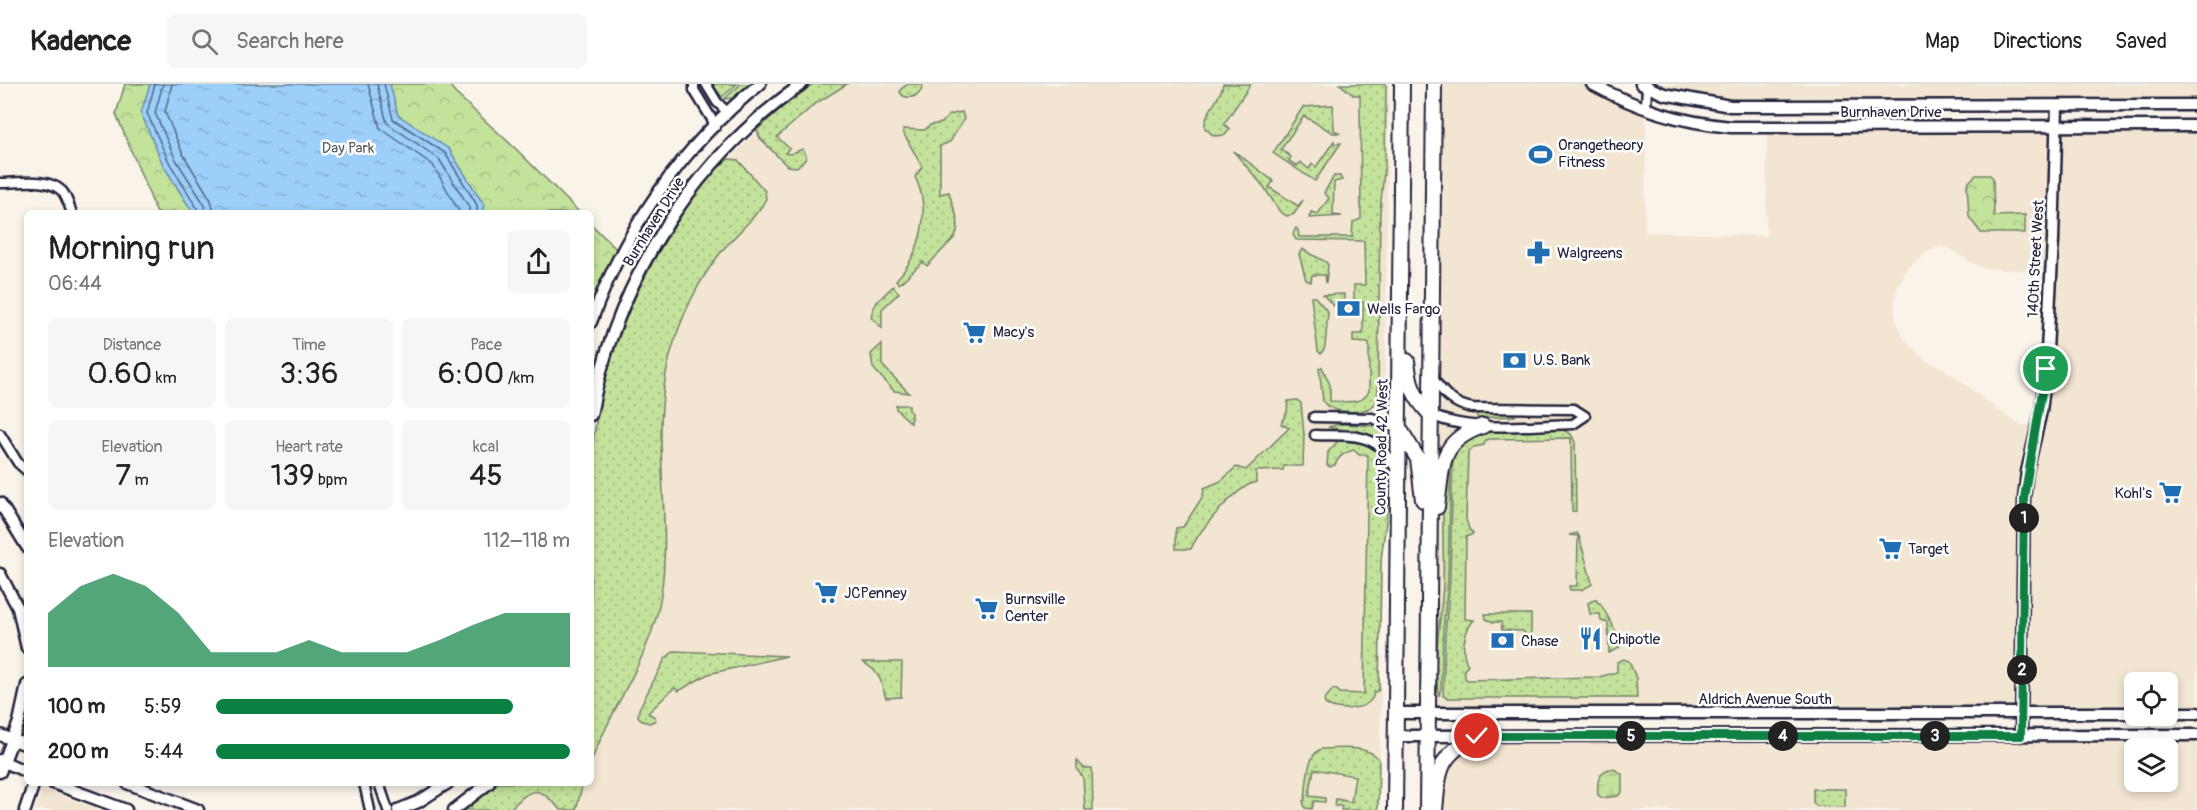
<!DOCTYPE html>
<html lang="en">
<head>
<meta charset="utf-8">
<style>
  :root { --surface:#fff; --page:#f6f6f6; --text:#222; --muted:#767676; --line:#e0e0e0; --accent:#0b8043 }
  body { margin:0; font-family:Pangolin,sans-serif; background:var(--page); color:var(--text); height:100vh; display:flex; flex-direction:column; font-size:22px; white-space:nowrap }
  * { box-sizing:border-box; margin:0 }
  p { font-size:20px; color:var(--muted) }
  .icon { flex:none; width:33px; height:33px; fill:none; stroke:currentColor; stroke-width:2; stroke-linecap:round; stroke-linejoin:round }
  .map { position:relative; flex:1; overflow:hidden }
  .sheet { position:absolute; left:24px; top:126px; width:570px; height:576px; display:flex; flex-direction:column; background:var(--surface); border-radius:9px; box-shadow:0 3px 9px #0003 }
  .sheet>* { flex:none }
  .fabs { position:absolute; left:2124px; top:588px; display:grid; gap:12px }
  .fabs a { display:grid; place-items:center; width:54px; height:54px; border-radius:9px; background:var(--surface); box-shadow:0 3px 9px #0003; font-size:30px }
  .pin { position:absolute; display:grid; place-items:center; width:51px; height:51px; color:#fff; margin:-26px; border:3px solid #fff; border-radius:50%; box-shadow:0 2px 6px #0007 }
  .km { position:absolute; width:30px; height:30px; margin:-15px; border-radius:50%; background:#222; color:#fff; font-size:16px; line-height:30px; text-align:center }
  .round { display:grid; place-items:center; flex:none; width:63px; height:63px; border-radius:9px; background:var(--page) }
  .summary { display:flex; align-items:center; justify-content:space-between; height:102px; padding:0 24px }
  h1 { font-size:33px; font-weight:600; line-height:45px }
  .stats { display:grid; grid-template-columns:repeat(3,1fr); gap:9px; height:102px; padding:6px 24px }
  .stats div { display:grid; align-content:center; border-radius:9px; background:var(--page); text-align:center }
  .stats b { font-size:30px; font-weight:600 }
  .stats small { font-size:16px; font-weight:400 }
  .stats p { font-size:16px }
  .chart { height:168px; padding:12px 24px }
  .chart p { display:flex; justify-content:space-between }
  .chart svg { width:100%; height:108px; margin-top:6px; fill:var(--accent); opacity:.7 }
  ul { padding:0 24px; list-style:none; font-size:20px }
  li { display:grid; grid-template-columns:96px 72px 1fr; align-items:center; height:45px }
  li i { height:15px; border-radius:8px; background:var(--accent) }
  header { display:flex; align-items:center; gap:36px; box-sizing:border-box; height:84px; padding:0 30px; background:var(--surface); border-bottom:2px solid var(--line) }
  header strong { font-size:28px }
  nav { display:flex; gap:33px; margin-inline-start:auto; font-size:21px }
  .search { width:420px; height:54px; background:var(--page); display:flex; align-items:center; gap:15px; box-sizing:border-box; padding:0 21px; border-radius:9px; color:var(--muted); font-size:22px }
  .map>svg:first-child { display:block }
  .built { fill:#f2e5d1; fill-rule:evenodd }
  .grass { fill:url(#grass-dots); stroke:#72826a; stroke-width:1.5 }
  .forest { fill:url(#forest-crowns); stroke:#72826a; stroke-width:1.5 }
  .wetland { fill:url(#wetland-marsh); stroke:#72826a; stroke-width:1.5 }
  .water { fill:url(#water-ripples); stroke:#6b8aad; stroke-width:1.5 }
  .lines { fill:none; stroke-linecap:round; stroke-linejoin:round }
  .shore { stroke:#536787; stroke-width:1.5 }
  .minor-casing { stroke:#22223b; stroke-width:13 }
  .tertiary-casing { stroke:#22223b; stroke-width:15 }
  .trunk-casing { stroke:#22223b; stroke-width:18 }
  .minor { stroke:#fff; stroke-width:8 }
  .tertiary { stroke:#fff; stroke-width:10 }
  .trunk { stroke:#fff; stroke-width:14 }
  .route-casing { stroke:#fff; stroke-width:12 }
  .route { stroke:#0b8043; stroke-width:8 }
  .labels { text-anchor:middle; dominant-baseline:central; stroke-width:5; stroke-linejoin:round; paint-order:stroke }
  .street-label { font-size:15px; fill:#22223b; stroke:#fff }
  .poi-label { font-size:15px; fill:#22223b; stroke:#fff; text-anchor:start }
  .park-label { font-size:15px; fill:#525c58; stroke:#fff }
</style>
</head>
<body>
<header>
<strong>Kadence</strong>
<div class="search"><svg class="icon" aria-label="search" viewBox="0 0 24 24"><circle cx="10" cy="10" r="6"/><path d="M15 15l6 6"/></svg>Search here</div>
<nav><a>Map</a><a>Directions</a><a>Saved</a></nav>
</header>
<div class="map">
<svg width="2197" height="726" viewBox="0 0 2197 726">
  <defs>
    <pattern id="grass-dots" width="8" height="8" patternUnits="userSpaceOnUse" patternTransform="scale(1.5)"><rect width="8" height="8" fill="#c3e29a"/><path d="M2 2h.1M6 6h.1" fill="none" stroke="#a7c286" stroke-width="1.8" stroke-linecap="round"/></pattern>
    <pattern id="forest-crowns" width="20" height="18" patternUnits="userSpaceOnUse" patternTransform="scale(1.5)"><rect width="20" height="18" fill="#c3e29a"/><path d="M2 6a3 3 0 1 1 6 0M12 15a3 3 0 1 1 6 0" fill="none" stroke="#a7c286"/></pattern>
    <pattern id="wetland-marsh" width="20" height="14" patternUnits="userSpaceOnUse" patternTransform="scale(1.5)"><rect width="20" height="14" fill="#c3e29a"/><path d="M1 5h8M5 5V1M11 12h8M15 12V8" fill="none" stroke="#a7c286"/></pattern>
    <pattern id="water-ripples" width="26" height="14" patternUnits="userSpaceOnUse" patternTransform="scale(1.5)"><rect width="26" height="14" fill="#9ccff9"/><path d="M2 4q2-2 4 0t4 0M15 11q2-2 4 0t4 0" fill="none" stroke="#86b1d6"/></pattern>
  </defs>
  <rect width="100%" height="100%" fill="#f9f3ea"/>
  <filter id="ink" filterUnits="userSpaceOnUse"><feTurbulence type="fractalNoise" baseFrequency=".0167" numOctaves="2"/><feDisplacementMap in="SourceGraphic" scale="12" xChannelSelector="R" yChannelSelector="G"/><feConvolveMatrix kernelMatrix="1 2 1 2 8 2 1 2 1" color-interpolation-filters="sRGB"/></filter>
  <g filter="url(#ink)">
    <path class="built" d="M817 0H1389L1379 726H466L500 699H591V427L726 79 762 42Z
      M1434 0H1592L1646 25 1645 148 1766 152 1767 43 2197 42V629H2168V598H2134V629H1428ZM1941 163 1949 164 1981 184 2050 188 2037 343 2017 340 1946 286 1926 277 1904 255 1896 238 1894 220 1897 203 1904 190 1914 178 1932 165Z
      M1641 0H2197V21L1730 22Z
      M2197 651V726H1435L1439 691 1477 652ZM2134 664H2168V698H2134Z
      M42 705 100 726H35Z"/>
    <path class="grass" d="M712 0H737L722 13Z
      M741 0H750L733 14 724 15Z
      M813 0H847L815 20 777 53 789 64 785 69 790 70 803 65 806 72 805 76 797 83 787 82 760 54 757 46 790 16Z
      M908 0H923C921 10 913 16 903 12L900 8 901 5Z
      M1223 0H1251L1224 40 1230 45 1225 51 1214 52 1205 44C1203 29 1221 16 1223 0Z
      M1340 0H1386L1385 77 1380 128 1378 310 1381 314C1377 317 1374 322 1369 324 1358 330 1329 329 1323 317L1319 284 1322 283 1330 301V317C1343 317 1363 322 1369 307V259L1353 258V250H1363V218H1354V201H1365L1364 157 1296 156 1293 150 1296 144 1298 146 1299 153H1352L1353 138 1361 135 1360 11H1353Z
      M1333 21 1334 46 1339 49H1333L1304 32 1281 65 1291 73 1289 77 1297 82 1300 78 1309 85 1312 80 1316 83 1334 57 1335 60 1341 59 1315 97 1273 69 1303 23Z
      M962 28 964 35 950 58 940 62V110L949 108C952 124 963 137 955 153L927 182 923 178 899 200 896 196C921 170 932 127 915 93L922 83 903 48V45L925 46 930 41 942 39 949 31Z
      M1234 67 1272 96 1273 98 1269 103 1298 122 1303 116 1294 130 1287 132 1280 128 1264 103 1235 69Z
      M729 75 738 76 765 107 766 115C759 131 734 152 722 167 698 196 680 235 670 272 649 351 673 431 661 511 652 572 612 621 591 678V385C595 293 633 202 684 127 696 110 711 87 729 75Z
      M1334 92H1340L1342 96 1334 98 1333 131 1342 132 1309 134 1311 128 1318 130 1329 114 1324 109Z
      M1302 165 1326 178 1328 181 1326 199 1325 191H1312L1311 198 1306 196 1299 170Z
      M893 202 899 209 882 225V244L871 233 873 225 877 218Z
      M1344 210V218H1335L1334 222 1323 211Z
      M1311 213H1315L1328 228 1325 263 1321 270 1318 267Z
      M882 260V281L909 309 894 307 873 284 871 270Z
      M1297 316 1301 319 1304 351 1303 382H1284L1283 386 1256 387V398C1236 403 1199 446 1191 465H1176V444L1183 443 1203 412 1204 404 1221 397 1236 383 1246 386 1289 344 1281 340 1287 328 1288 317Z
      M896 321H909V327L911 328V339L896 325Z
      M1477 329H1512L1515 332 1477 334Z
      M1340 340 1379 342 1385 345V357L1382 359C1364 344 1348 348 1328 343Z
      M1495 346H1563L1571 350 1575 358 1576 427H1572L1571 354 1490 355 1486 356 1484 361 1474 363 1468 369 1466 435 1469 445 1473 450 1466 453 1465 535 1474 536C1464 547 1460 567 1468 581L1464 586 1465 594 1467 596 1599 593 1617 588V578L1624 575 1629 577 1636 594 1637 614H1448L1443 612 1445 551 1450 496 1453 369C1463 356 1478 347 1495 346Z
      M1338 357C1358 357 1375 360 1385 379 1396 399 1382 455 1381 479 1380 521 1380 562 1379 604L1378 607 1374 608C1373 627 1338 628 1325 620L1324 616 1333 605 1337 606 1340 609 1364 610 1368 371H1359L1354 366C1345 368 1338 373 1335 381L1330 383 1327 381 1328 368Z
      M1451 375 1448 496 1443 548 1441 604 1439 612C1431 580 1442 532 1443 498 1445 462 1438 408 1451 375Z
      M1577 449 1579 452 1592 499 1591 501 1581 506H1570L1569 502H1577L1578 452 1569 451Z
      M1596 515 1598 519H1600L1621 556 1619 564 1609 569 1608 539 1601 537 1600 530H1590L1588 519Z
      M1485 530H1531V560L1527 558V552L1523 547 1502 546 1501 538H1493L1486 535Z
      M674 567 787 572 708 590 679 607 674 604 648 629 655 633 656 636 650 639 642 637 638 632 639 625 665 575Z
      M863 578H902L901 613 886 614 880 595 874 586Z
      M1321 665C1340 665 1366 660 1379 675L1378 726H1341L1342 722H1335L1336 715 1351 718 1355 692 1314 685 1309 712 1325 714V718L1314 717 1312 725 1305 724 1303 717 1305 715C1307 701 1306 671 1321 665Z
      M1077 677 1084 684H1092L1093 726H1085L1083 693 1077 686Z
      M498 699H583L576 726H561C537 701 533 702 509 726H465Z
      M1813 705H1845V723L1816 722 1813 718Z"/>
    <path class="forest" d="M125 0H449L455 9 516 65 580 129H157L116 30Z
      M1976 91H1990L1993 94 1994 132 2025 131V149H1981L1969 133 1967 100Z
      M591 140 617 166 591 221Z"/>
    <path class="wetland" d="M1609 685H1614L1622 690V708L1618 712 1602 714 1598 711C1597 700 1597 689 1609 685Z"/>
    <path class="water" d="M150 0H390L398 31 449 65 484 121 482 129H193L163 81 141 29Z"/>
    <g class="lines">
      <path class="shore" d="M155 0 147 29 169 78 197 124 198 129
        M163 0 155 29 175 74 204 120 205 129
        M172 0 165 28 183 70 211 116 214 129
        M368 0 380 44 433 81 460 129
        M377 0 387 39 439 75 469 123V129
        M384 0 393 35 445 69 477 121V129"/>
      <defs>
        <path id="minor" d="M694 0V6L716 42
          M706 0 717 18 728 29
          M1646 25 1647 0
          M0 99C18 99 48 93 62 107 67 113 69 122 72 129
          M1431 331C1471 349 1530 341 1573 340L1585 332 1574 325 1473 324C1453 321 1443 309 1432 293
          M1314 333 1372 334 1399 344
          M0 350 18 379 27 387
          M1315 351C1336 352 1363 348 1380 363 1386 369 1392 379 1397 386
          M364 699 370 726
          M379 699 388 726"/>
        <path id="tertiary" d="M1592 0C1638 25 1679 38 1731 43L2197 42
          M1641 0 1664 10 1730 22 2197 21
          M591 238C624 146 683 61 760 0
          M591 331C615 199 692 77 802 0
          M0 419 27 463
          M0 490 18 524 27 564
          M1396 629H2134
          M2168 629H2197
          M0 651 27 661
          M1396 652 2197 651
          M2021 652 2024 414 2027 388 2041 327 2046 285 2053 156 2057 22
          M0 676 27 688
          M0 688 19 638 27 601
          M53 699 126 726
          M127 699 198 726
          M25 726 34 699
          M398 726 418 718 448 699
          M454 726 489 699"/>
        <path id="trunk" d="M1407 277C1410 302 1413 312 1431 331
          M1399 344 1418 375 1423 416
          M1437 423C1443 382 1438 357 1483 342
          M1395 726 1402 0
          M1427 726 1434 0
          M1435 726C1439 686 1438 671 1477 652"/>
      </defs>
      <use href="#minor" class="minor-casing"/>
      <use href="#tertiary" class="tertiary-casing"/>
      <use href="#trunk" class="trunk-casing"/>
      <use href="#minor" class="minor"/>
      <use href="#tertiary" class="tertiary"/>
      <use href="#trunk" class="trunk"/>
    </g>
  </g>
  <g class="lines" filter="url(#ink)">
    <defs>
      <path id="route" d="M1477 652H2021L2024 414 2046 285"/>
    </defs>
    <use href="#route" class="route-casing"/>
    <use href="#route" class="route"/>
  </g>
  <defs>
    <symbol id="stadium-bare" viewBox="-9 -9 18 18"><path d="M0-5a6.5 5 0 1 0 0 10a6.5 5 0 1 0 0-10ZM-3.5-1.8h7v3.6h-7Z" fill="#1f6fb2" stroke="#fff" stroke-width="2.5" paint-order="stroke"/></symbol>
    <symbol id="pharmacy-bare" viewBox="-9 -9 18 18"><path d="M-2-6h4v4h4v4h-4v4h-4v-4h-4v-4h4Z" fill="#1f6fb2" stroke="#fff" stroke-width="2.5" paint-order="stroke"/></symbol>
    <symbol id="bank-bare" viewBox="-9 -9 18 18"><path d="M-6-4H6V4H-6ZM0-2.3a2.3 2.3 0 1 0 0 4.6a2.3 2.3 0 1 0 0-4.6Z" fill="#1f6fb2" stroke="#fff" stroke-width="2.5" paint-order="stroke"/></symbol>
    <symbol id="supermarket-bare" viewBox="-9 -9 18 18"><path d="M-6-5.5h2.5l.6 2H6L4.5 2H-2.5L-4.4-4H-6ZM-1.5 3.2a1.3 1.3 0 1 0 .1 0ZM3 3.2a1.3 1.3 0 1 0 .1 0Z" fill="#1f6fb2" stroke="#fff" stroke-width="2.5" paint-order="stroke"/></symbol>
    <symbol id="restaurant-bare" viewBox="-9 -9 18 18"><path d="M-5-6h1v4h1v-4h1v4h1v-4h1v5L-1.5 .5V6h-2V.5L-5-1ZM5-6V6H3V1.5H1.5Q1.5-4 5-6Z" fill="#1f6fb2" stroke="#fff" stroke-width="2.5" paint-order="stroke"/></symbol>
  </defs>
  <g fill-rule="evenodd">
    <use href="#stadium-bare" x="1524" y="54" width="33" height="33"/>
    <use href="#pharmacy-bare" x="1522" y="152" width="33" height="33"/>
    <use href="#bank-bare" x="1332" y="208" width="33" height="33"/>
    <use href="#supermarket-bare" x="958" y="232" width="33" height="33"/>
    <use href="#bank-bare" x="1498" y="260" width="33" height="33"/>
    <use href="#supermarket-bare" x="2154" y="392" width="33" height="33"/>
    <use href="#supermarket-bare" x="1874" y="448" width="33" height="33"/>
    <use href="#supermarket-bare" x="810" y="492" width="33" height="33"/>
    <use href="#supermarket-bare" x="970" y="508" width="33" height="33"/>
    <use href="#restaurant-bare" x="1574" y="538" width="33" height="33"/>
    <use href="#bank-bare" x="1486" y="540" width="33" height="33"/>
  </g>
  <g class="labels">
    <g class="street-label">
      <text x="1891" y="28">Burnhaven Drive</text>
      <text transform="translate(654 138) rotate(-58)">Burnhaven Drive</text>
      <text transform="translate(2036 175) rotate(-87)">140th Street West</text>
      <text transform="translate(1382 363) rotate(-89)">County Road 42 West</text>
      <text x="1765" y="615">Aldrich Avenue South</text>
    </g>
    <g class="poi-label">
      <text x="1558" y="61">Orangetheory<tspan x="1558" dy="17">Fitness</tspan></text>
      <text x="1557" y="169">Walgreens</text>
      <text x="1367" y="225">Wells Fargo</text>
      <text x="993" y="248">Macy's</text>
      <text x="1533" y="276">U.S. Bank</text>
      <text x="2152" y="409" text-anchor="end">Kohl's</text>
      <text x="1908" y="465">Target</text>
      <text x="844" y="509">JCPenney</text>
      <text x="1005" y="515">Burnsville<tspan x="1005" dy="17">Center</tspan></text>
      <text x="1609" y="555">Chipotle</text>
      <text x="1521" y="557">Chase</text>
    </g>
    <g class="park-label">
      <text x="348" y="64">Day Park</text>
    </g>
  </g>
</svg>
<div class="fabs">
<a><svg class="icon" aria-label="locate" viewBox="0 0 24 24"><circle cx="12" cy="12" r="6"/><path d="M12 2v4M12 18v4M2 12h4M18 12h4"/></svg></a>
<a><svg class="icon" aria-label="layers" viewBox="0 0 24 24"><path d="M12 4l9 5-9 5-9-5zM3 14l9 5 9-5"/></svg></a>
</div>
<div class="pin" style="left:2046px;top:285px;background:#1e9e55"><svg class="icon" aria-label="arrive" viewBox="0 0 24 24"><path d="M6 21V4h12l-3 4 3 4H6"/></svg></div>
<div class="pin" style="left:1477px;top:652px;background:#d93025"><svg class="icon" aria-label="check" viewBox="0 0 24 24"><path d="M5 12l5 5 9-10"/></svg></div>
<b class="km" style="left:2024px;top:434px">1</b>
<b class="km" style="left:2022px;top:586px">2</b>
<b class="km" style="left:1935px;top:652px">3</b>
<b class="km" style="left:1783px;top:652px">4</b>
<b class="km" style="left:1631px;top:652px">5</b>
<section class="sheet">
<div class="summary"><div><h1>Morning run</h1><p>06:44</p></div><a class="round"><svg class="icon" aria-label="share" viewBox="0 0 24 24"><path d="M12 15V3M7 8l5-5 5 5M5 13v7h14v-7"/></svg></a></div>
<div class="stats">
<div><p>Distance</p><b>0.60<small> km</small></b></div>
<div><p>Time</p><b>3:36</b></div>
<div><p>Pace</p><b>6:00<small> /km</small></b></div>
</div>
<div class="stats">
<div><p>Elevation</p><b>7<small> m</small></b></div>
<div><p>Heart rate</p><b>139<small> bpm</small></b></div>
<div><p>kcal</p><b>45</b></div>
</div>
<div class="chart"><p><span>Elevation</span>112–118 m</p>
<svg viewBox="0 0 160 44" preserveAspectRatio="none"><path d="M0 44V22L10 11L20 6L30 11L40 22L50 38L60 38L70 38L80 33L90 38L100 38L110 38L120 33L130 27L140 22L150 22L160 22V44z"/></svg>
</div>
<ul>
<li><b>100 m</b>5:59<i style="width:84%"></i></li>
<li><b>200 m</b>5:44<i style="width:100%"></i></li>
</ul>
</section>
</div>
</body>
</html>
